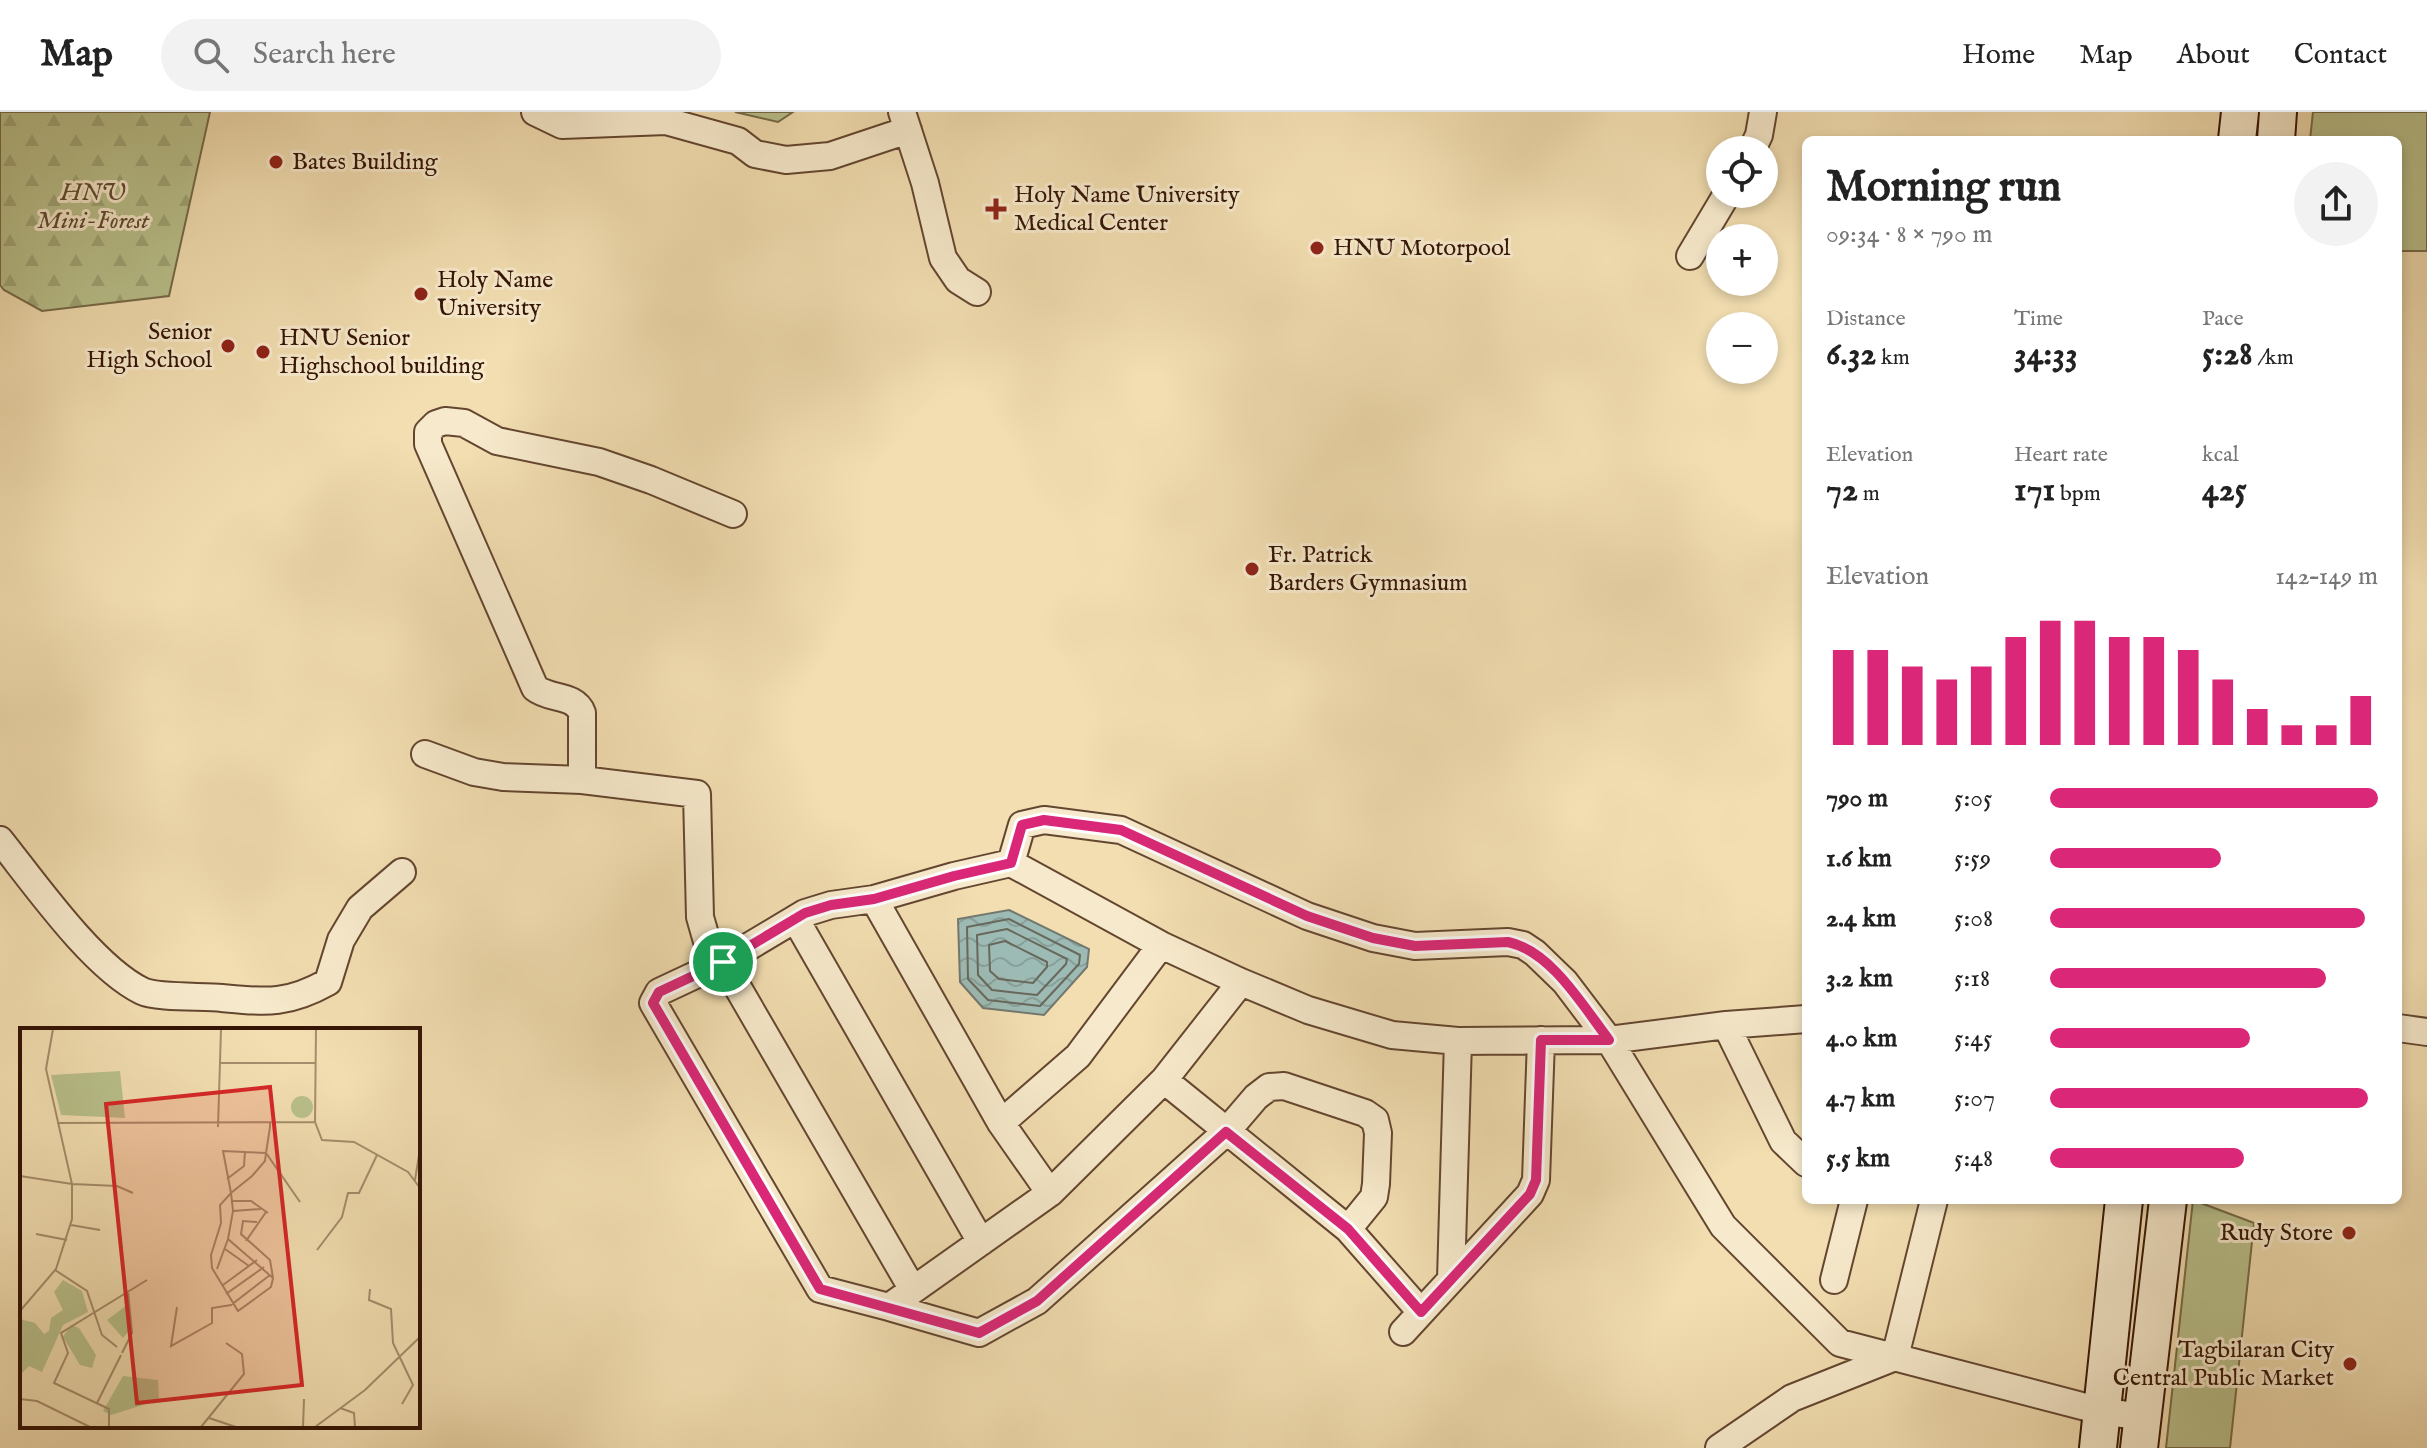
<!DOCTYPE html>
<html lang="en">
<head>
<meta charset="utf-8">
<style>
  :root { --surface:#fff; --page:#f2f2f2; --text:#222; --muted:#767676; --line:#e0e0e0; --accent:#db2777 }
  body { margin:0; font-family:"IM FELL English",serif; background:var(--page); color:var(--text); height:100vh; display:flex; flex-direction:column; font-size:30px; white-space:nowrap }
  * { box-sizing:border-box; margin:0 }
  p { font-size:26px; color:var(--muted) }
  .icon { flex:none; width:44px; height:44px; fill:none; stroke:currentColor; stroke-width:2; stroke-linecap:round; stroke-linejoin:round }
  .map { position:relative; flex:1; overflow:hidden }
  .side { position:absolute; left:1802px; top:24px; width:600px; height:1068px; display:flex; flex-direction:column; background:var(--surface); border-radius:12px; box-shadow:0 4px 12px #0003 }
  .side>* { flex:none }
  .fabs { position:absolute; left:1706px; top:24px; display:grid; gap:16px }
  .fabs a { display:grid; place-items:center; width:72px; height:72px; border-radius:50%; background:var(--surface); box-shadow:0 4px 12px #0003; font-size:40px }
  .pin { position:absolute; display:grid; place-items:center; width:68px; height:68px; color:#fff; margin:-34px; border:4px solid #fff; border-radius:50%; box-shadow:0 2px 8px #0007 }
  .round { display:grid; place-items:center; flex:none; width:84px; height:84px; border-radius:42px; background:var(--page) }
  .headline { display:flex; align-items:center; justify-content:space-between; height:136px; padding:0 24px }
  h1 { font-size:44px; font-weight:800; line-height:60px }
  .figures { display:grid; grid-template-columns:repeat(3,1fr); gap:12px; height:136px; padding:8px 24px }
  .figures div { display:grid; align-content:center }
  .figures b { font-size:34px; font-weight:800 }
  .figures small { font-size:22px; font-weight:400 }
  .figures p { font-size:22px }
  .chart { height:224px; padding:16px 24px }
  .chart p { display:flex; justify-content:space-between }
  .chart svg { width:100%; height:144px; margin-top:8px; stroke:var(--accent); stroke-width:6 }
  ul { padding:0 24px; list-style:none; font-size:26px }
  li { display:grid; grid-template-columns:128px 96px 1fr; align-items:center; height:60px }
  li i { height:20px; border-radius:10px; background:var(--accent) }
  header { display:flex; align-items:center; gap:48px; box-sizing:border-box; height:112px; padding:0 40px; background:var(--surface); border-bottom:2px solid var(--line) }
  header strong { font-size:38px }
  nav { display:flex; gap:44px; margin-inline-start:auto; font-size:28px }
  .search { width:560px; height:72px; background:var(--page); display:flex; align-items:center; gap:20px; box-sizing:border-box; padding:0 28px; border-radius:44px; color:var(--muted); font-size:30px }
  .map>svg:first-child { display:block }
  .green { fill:#b9c18c; stroke:#766a48; stroke-width:2 }
  .forest { fill:url(#forest-firs); stroke:#766a48; stroke-width:2 }
  .water { fill:url(#water-waves); stroke:#73786f; stroke-width:2 }
  .lines { fill:none; stroke-linecap:round; stroke-linejoin:round }
  .shore { stroke:#68685d; stroke-width:2 }
  .street-casing { stroke:#644630; stroke-width:30 }
  .secondary-casing { stroke:#341405; stroke-width:40 }
  .street { stroke:#f7eacc; stroke-width:26 }
  .secondary { stroke:#f7eacc; stroke-width:36 }
  .route-casing { stroke:#fff; stroke-width:16 }
  .route { stroke:#db2777; stroke-width:10 }
  .poi-dot { fill:#8f2418; stroke:#f7eacc; stroke-width:3 }
  .labels { text-anchor:middle; dominant-baseline:central; stroke-width:6; stroke-linejoin:round; paint-order:stroke }
  .poi-label { font-size:24px; fill:#341405; stroke:#f7eacc; text-anchor:start }
  .park-label { font-size:24px; font-style:italic; fill:#5c482e; stroke:#f7eacc }
  .inset-road { fill:none; stroke:#a68d6c; stroke-width:2 }
  .view { fill:#d62828; fill-opacity:0.15; stroke:#d62828; stroke-width:4 }
  .inset-edge { fill:none; stroke:#341405; stroke-width:4 }
</style>
</head>
<body>
<header>
<strong>Map</strong>
<div class="search"><svg class="icon" aria-label="search" viewBox="0 0 24 24"><circle cx="10" cy="10" r="6"/><path d="M15 15l6 6"/></svg>Search here</div>
<nav><a>Home</a><a>Map</a><a>About</a><a>Contact</a></nav>
</header>
<div class="map">
<svg width="2427" height="1336" viewBox="0 0 2427 1336">
  <defs>
    <pattern id="forest-firs" width="22" height="20" patternUnits="userSpaceOnUse" patternTransform="scale(2)"><rect width="22" height="20" fill="#b9c18c"/><path d="M5 1l3.5 6h-7zM16 11l3.5 6h-7z" fill="#a0a577"/></pattern>
    <pattern id="water-waves" width="16" height="10" patternUnits="userSpaceOnUse" patternTransform="scale(2)"><rect width="16" height="10" fill="#9dbbb5"/><path d="M0 5q4-4 8 0t8 0" fill="none" stroke="#88a09a"/></pattern>
  </defs>
  <rect width="100%" height="100%" fill="#f2deb1"/>
  <filter id="stains"><feTurbulence type="fractalNoise" baseFrequency=".0025" numOctaves="4"/><feColorMatrix values="0 0 0 0 .2 0 0 0 0 .09 0 0 0 0 .02 0 0 0 .5 -.17"/></filter>
  <radialGradient id="worn" r=".72"><stop offset=".6" stop-color="#630" stop-opacity="0"/><stop offset="1" stop-color="#630" stop-opacity=".3"/></radialGradient>
  <path class="green" d="M735 0H793L778 10Z
    M2313 0H2427V139H2398V28H2310Z
    M2193 1088 2254 1111 2230 1336H2166Z"/>
  <path class="forest" d="M0 0H210L169 184 42 199 4 178 0 173Z"/>
  <path class="water" d="M1009 798 1089 837 1087 855 1044 903 983 896 960 870 958 807Z"/>
  <g class="lines">
    <path class="shore" d="M1009 807 1080 843 1079 852 1040 894 988 888 968 867 967 815Z
      M1007 817 1067 847 1066 852 1037 883 992 878 978 863 977 823Z
      M1005 829 1047 850V855L1033 871 999 867 990 859 989 833Z"/>
    <defs>
      <path id="street" d="M535 0 562 13 666 9 738 29 755 42 786 48 830 44 908 18
        M902 0 925 71 943 146 958 168 977 180
        M1752 38 1759 23 1763 0
        M1690 144 1727 82
        M733 402 651 368 599 350 497 329 464 311 445 309 436 312 428 320V332L535 576C550 588 575 582 582 601V668L697 682 700 805 708 833 723 850 913 1178
        M425 642 474 660 503 665 582 668
        M0 728C35 772 93 855 142 879 156 886 203 884 222 886 266 890 287 893 328 870L341 828 360 796 402 760
        M1011 751 1022 713 1044 708 1121 718 1307 804 1373 826 1415 834 1508 830 1523 833 1535 841 1565 870 1609 928 1723 1114 1840 1231 2101 1299 2142 1305
        M874 787 1001 1011 1050 1081
        M796 808 981 1130
        M1241 870 1161 833 1011 751 954 764 874 787 831 793 805 801 723 850 659 880 653 891 820 1177 889 1195 1050 1081 1164 968 1241 870 1308 898 1392 923 1458 929 1609 928 1726 913 1806 907
        M1726 913 1783 1029 1806 1051
        M2398 916 2427 920
        M1164 968 1348 1117 1421 1200
        M1001 1011 1078 944 1161 833
        M1451 1167 1458 929
        M1834 1168 1854 1088
        M889 1195 979 1221 1037 1189 1226 1020 1256 985 1269 975 1284 974 1365 1001 1375 1008 1378 1021 1376 1072 1374 1085 1348 1117
        M1403 1220 1530 1082 1536 1068 1541 928
        M1719 1336 1792 1286 1895 1245 1934 1088"/>
      <path id="secondary" d="M2237 28 2240 0
        M2276 28 2278 0
        M2098 1336 2124 1088
        M2139 1336 2168 1088"/>
    </defs>
    <use href="#street" class="street-casing"/>
    <use href="#secondary" class="secondary-casing"/>
    <use href="#street" class="street"/>
    <use href="#secondary" class="secondary"/>
  </g>
  <g class="lines">
    <defs>
      <path id="route" d="M1044 708 1121 718 1307 804 1373 826 1415 834 1508 830C1551 839 1583 894 1609 928H1541L1536 1068 1530 1082 1421 1200 1348 1117 1226 1020 1037 1189 979 1221 820 1177 653 891 659 880 723 850 805 801 831 793 874 787 954 764 1011 751 1022 713Z"/>
    </defs>
    <use href="#route" class="route-casing"/>
    <use href="#route" class="route"/>
  </g>
  <g class="poi-dot">
    <circle cx="276" cy="50" r="8"/>
    <path d="M992 85h8v8h8v8h-8v8h-8v-8h-8v-8h8z"/>
    <circle cx="1317" cy="136" r="8"/>
    <circle cx="421" cy="182" r="8"/>
    <circle cx="228" cy="234" r="8"/>
    <circle cx="263" cy="240" r="8"/>
    <circle cx="1252" cy="457" r="8"/>
    <circle cx="2349" cy="1121" r="8"/>
    <circle cx="2350" cy="1252" r="8"/>
  </g>
  <g class="labels">
    <g class="poi-label">
      <text x="292" y="50">Bates Building</text>
      <text x="1014" y="83">Holy Name University<tspan x="1014" dy="28">Medical Center</tspan></text>
      <text x="1333" y="136">HNU Motorpool</text>
      <text x="437" y="168">Holy Name<tspan x="437" dy="28">University</tspan></text>
      <text x="212" y="220" text-anchor="end">Senior<tspan x="212" dy="28">High School</tspan></text>
      <text x="279" y="226">HNU Senior<tspan x="279" dy="28">Highschool building</tspan></text>
      <text x="1268" y="443">Fr. Patrick<tspan x="1268" dy="28">Barders Gymnasium</tspan></text>
      <text x="2333" y="1121" text-anchor="end">Rudy Store</text>
      <text x="2334" y="1238" text-anchor="end">Tagbilaran City<tspan x="2334" dy="28">Central Public Market</tspan></text>
    </g>
    <g class="park-label">
      <text x="93" y="81">HNU<tspan x="93" dy="28">Mini-Forest</tspan></text>
    </g>
  </g>
  <g transform="translate(20 916)">
    <rect width="400" height="400" fill="#f2deb1"/>
    <path d="M100 43 105 90 41 87 31 47ZM271 79a11 11 0 1 1 22 0a11 11 0 1 1-22 0ZM107 277 109 303 103 310 87 292ZM51 297 59 300 76 327 72 340 60 337 43 309Z" fill="#b9c18c"/>
    <path d="M43 252 62 263 68 284 43 297 22 344 9 338 0 347V291L15 295 24 306 29 303 31 290 43 282 34 264ZM103 348 138 352 139 372 91 387 83 383Z" fill="#b9c18c"/>
    <path class="inset-road" d="M200 35H296M250 94V99L246 125 245 133 232 148 211 165 200 177 201 195 191 227 192 240 218 283 251 259 253 250 208 211 213 183 211 165 203 123 246 125 280 174M295 94 296 1M37 95 295 94 302 112 334 114 388 144 400 160M198 99 201 1M0 148 52 156M207 151 224 138 225 123M395 152 400 121M52 156 97 158 113 165M212 173H231L248 185M213 183 241 181M237 194 223 193 221 206 250 232 253 250M51 197 80 202M16 206 47 212M226 213 246 184M205 221 229 238M297 222 322 189 328 165H339L357 127M197 241 208 211M35 242 67 263 82 307 97 319M203 257 237 232M350 261 349 272 371 281 373 315 393 357 382 376M206 266 244 239M157 279 151 318 192 295V280L211 277 250 247M0 283 36 241 52 191V156L26 41 33 1M102 325 112 305 108 263M0 371 17 373 70 399M77 375 101 327M320 380 334 385 335 399M189 390 216 399M89 399V381L34 355 48 325 41 305 127 252M181 399 224 346 222 326 206 315M283 399 284 371M295 399 345 362 400 309"/>
    <path class="view" d="M250 59 282 357 117 375 86 76Z"/>
    <rect width="400" height="400" class="inset-edge"/>
  </g>
  <rect width="100%" height="100%" filter="url(#stains)"/>
  <rect width="100%" height="100%" fill="url(#worn)"/>
</svg>
<div class="fabs">
<a><svg class="icon" aria-label="locate" viewBox="0 0 24 24"><circle cx="12" cy="12" r="6"/><path d="M12 2v4M12 18v4M2 12h4M18 12h4"/></svg></a>
<a>+</a>
<a>−</a>
</div>
<div class="pin" style="left:723px;top:850px;background:#1e9e55"><svg class="icon" aria-label="arrive" viewBox="0 0 24 24"><path d="M6 21V4h12l-3 4 3 4H6"/></svg></div>
<section class="side">
<div class="headline"><div><h1>Morning run</h1><p>09:34 · 8 × 790 m</p></div><a class="round"><svg class="icon" aria-label="share" viewBox="0 0 24 24"><path d="M12 15V3M7 8l5-5 5 5M5 13v7h14v-7"/></svg></a></div>
<div class="figures">
<div><p>Distance</p><b>6.32<small> km</small></b></div>
<div><p>Time</p><b>34:33</b></div>
<div><p>Pace</p><b>5:28<small> /km</small></b></div>
</div>
<div class="figures">
<div><p>Elevation</p><b>72<small> m</small></b></div>
<div><p>Heart rate</p><b>171<small> bpm</small></b></div>
<div><p>kcal</p><b>425</b></div>
</div>
<div class="chart"><p><span>Elevation</span>142–149 m</p>
<svg viewBox="0 0 160 44" preserveAspectRatio="none"><path d="M5 44V15M15 44V15M25 44V20M35 44V24M45 44V20M55 44V11M65 44V6M75 44V6M85 44V11M95 44V11M105 44V15M115 44V24M125 44V33M135 44V38M145 44V38M155 44V29"/></svg>
</div>
<ul>
<li><b>790 m</b>5:05<i style="width:100%"></i></li>
<li><b>1.6 km</b>5:59<i style="width:52%"></i></li>
<li><b>2.4 km</b>5:08<i style="width:96%"></i></li>
<li><b>3.2 km</b>5:18<i style="width:84%"></i></li>
<li><b>4.0 km</b>5:45<i style="width:61%"></i></li>
<li><b>4.7 km</b>5:07<i style="width:97%"></i></li>
<li><b>5.5 km</b>5:48<i style="width:59%"></i></li>
</ul>
</section>
</div>
</body>
</html>
